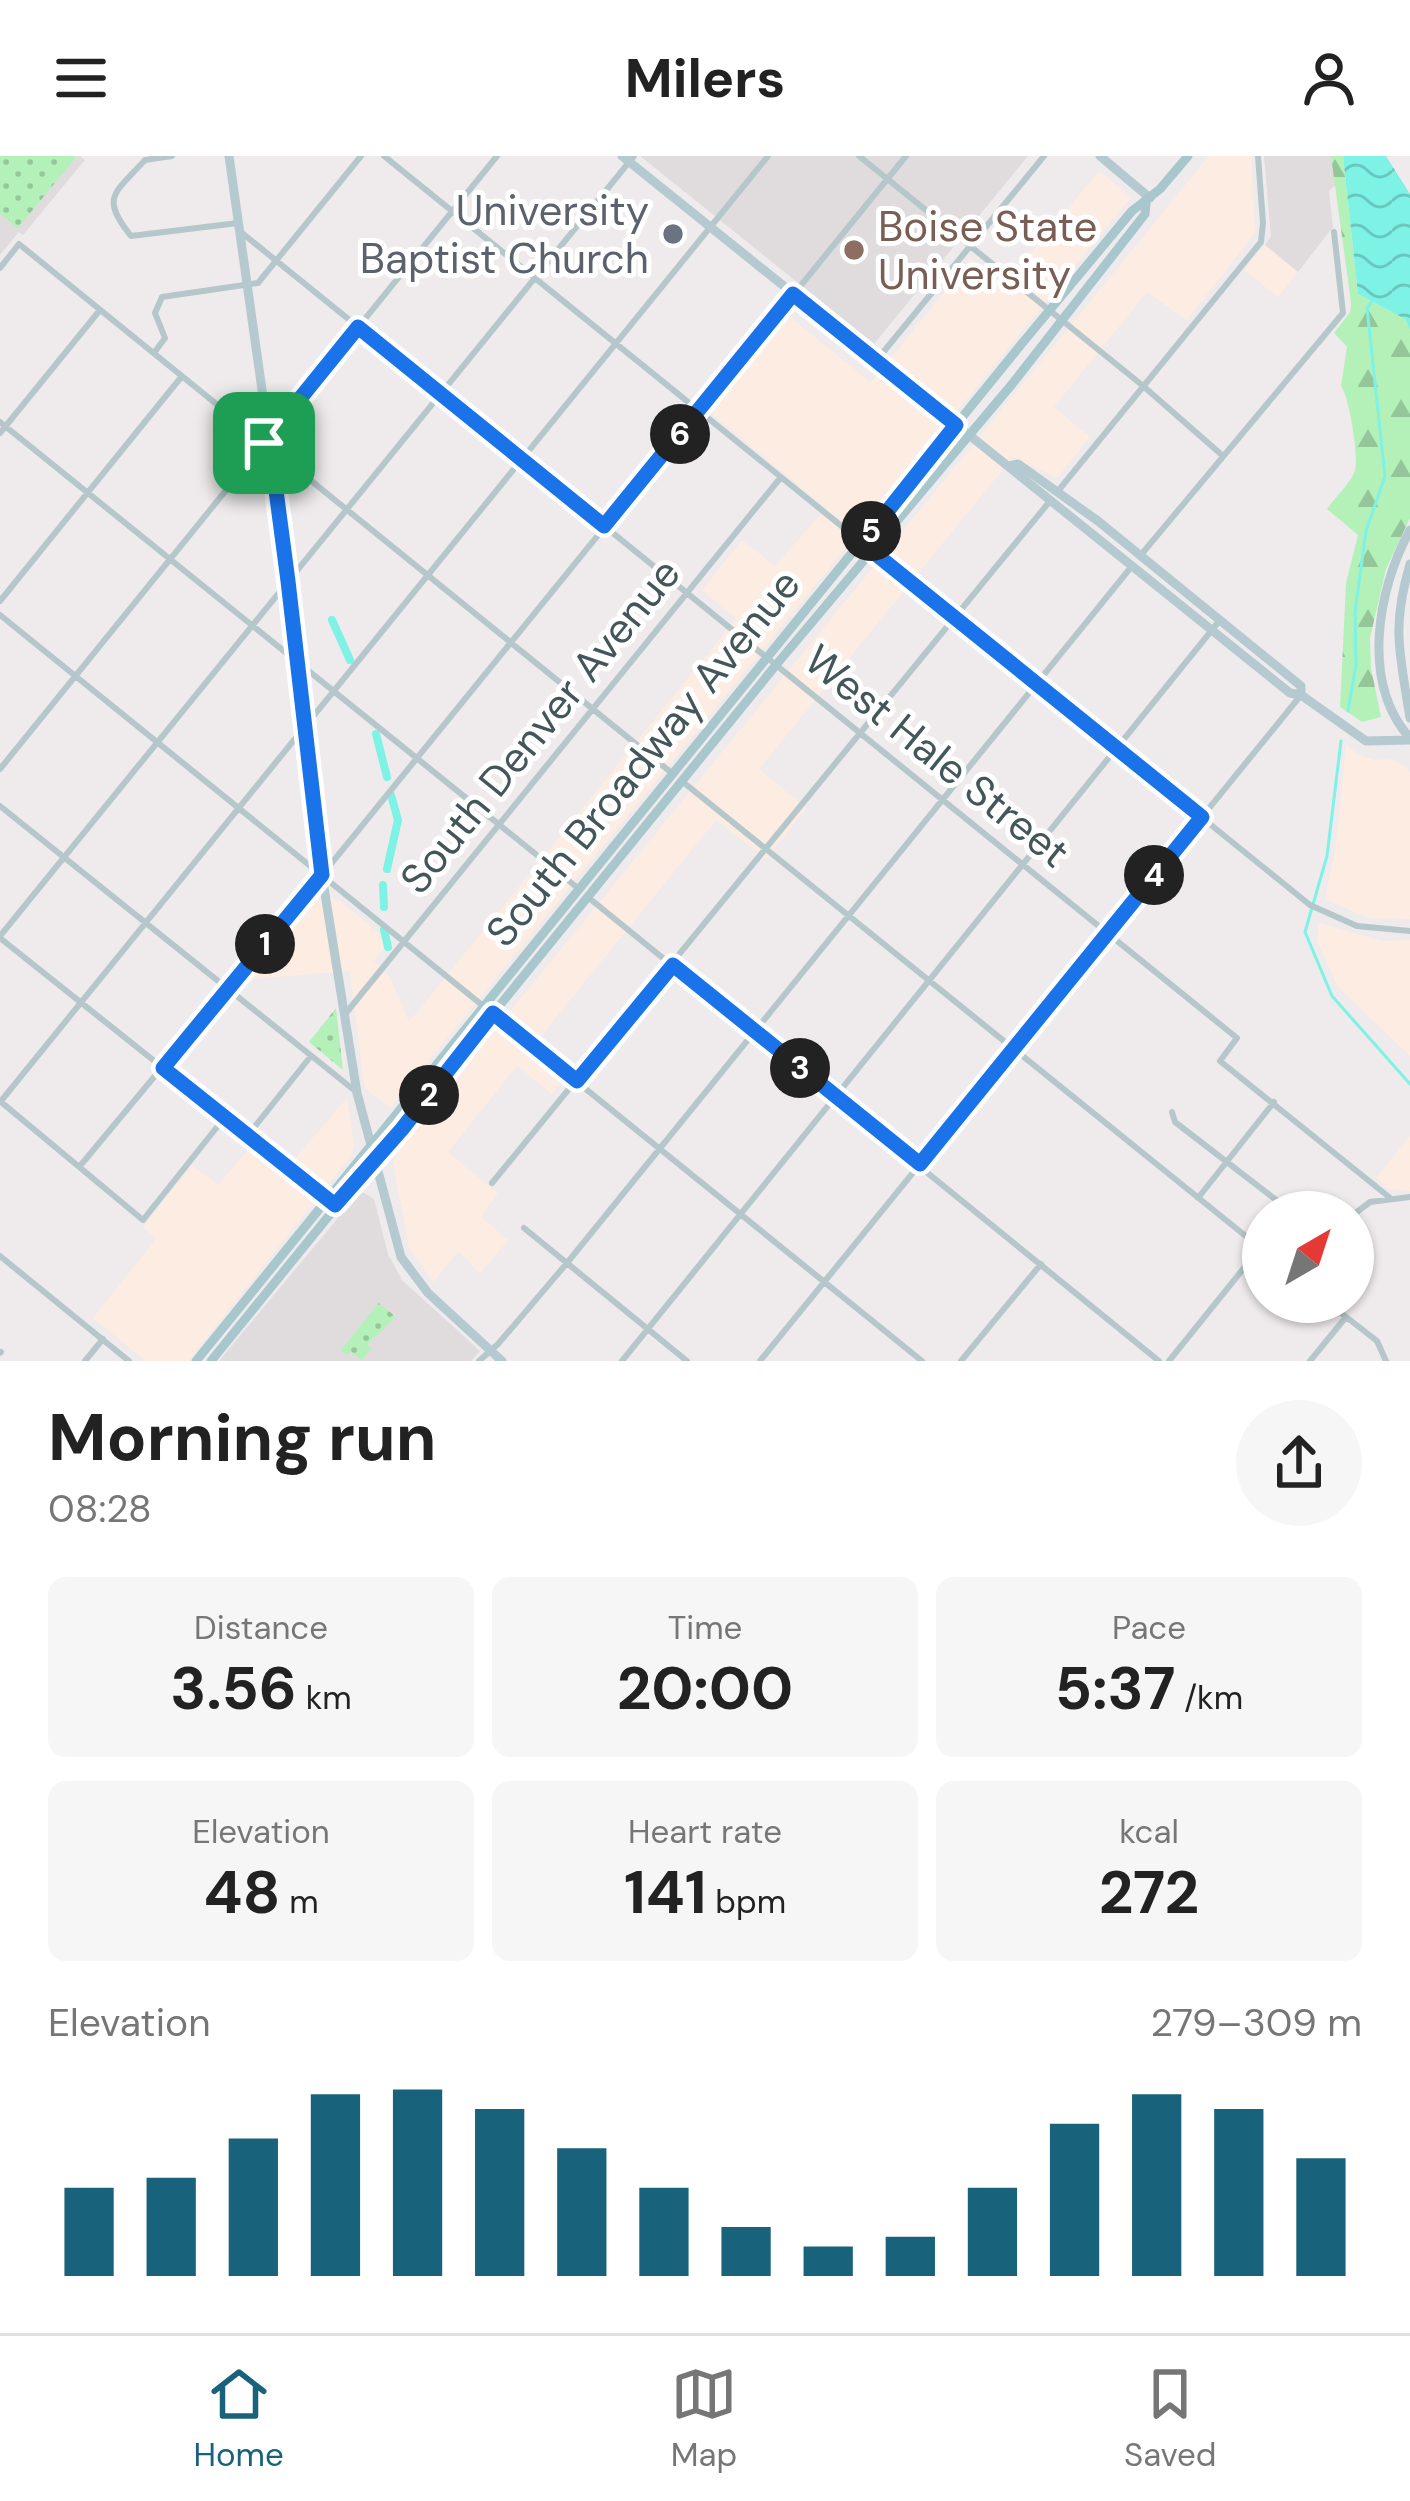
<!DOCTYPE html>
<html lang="en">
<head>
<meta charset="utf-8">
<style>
  :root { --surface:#fff; --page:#f6f6f6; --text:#222; --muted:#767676; --line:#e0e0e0; --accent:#18637b }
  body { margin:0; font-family:"DM Sans",sans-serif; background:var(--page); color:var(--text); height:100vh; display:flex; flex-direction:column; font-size:45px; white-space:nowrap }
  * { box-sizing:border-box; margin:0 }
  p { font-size:39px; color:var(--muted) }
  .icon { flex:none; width:66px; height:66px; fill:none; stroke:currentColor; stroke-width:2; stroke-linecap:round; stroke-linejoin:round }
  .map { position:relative; height:1205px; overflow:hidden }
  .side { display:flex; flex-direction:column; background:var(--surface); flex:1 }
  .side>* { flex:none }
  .needle { width:78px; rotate:39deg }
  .tools { position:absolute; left:1242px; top:1035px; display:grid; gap:24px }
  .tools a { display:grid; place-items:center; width:132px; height:132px; border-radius:50%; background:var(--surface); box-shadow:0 3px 9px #0004; font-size:60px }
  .pin { position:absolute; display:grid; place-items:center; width:102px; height:102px; color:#fff; margin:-51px; border-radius:24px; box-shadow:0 6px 18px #0006 }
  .km { position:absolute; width:60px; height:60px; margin:-30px; border-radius:50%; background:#222; color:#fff; font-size:33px; line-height:60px; text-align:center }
  .round { display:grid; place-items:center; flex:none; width:126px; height:126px; border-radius:63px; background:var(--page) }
  .summary { display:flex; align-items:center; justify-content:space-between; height:204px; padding:0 48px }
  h1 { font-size:66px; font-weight:700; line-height:90px }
  .figures { display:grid; grid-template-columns:repeat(3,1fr); gap:18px; height:204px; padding:12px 48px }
  .figures div { display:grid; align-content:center; border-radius:18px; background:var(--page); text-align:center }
  .figures b { font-size:60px; font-weight:700 }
  .figures small { font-size:33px; font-weight:400 }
  .figures p { font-size:33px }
  .chart { height:336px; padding:24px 48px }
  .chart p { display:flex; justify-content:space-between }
  .chart svg { width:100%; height:216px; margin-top:12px; stroke:var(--accent); stroke-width:6 }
  header { display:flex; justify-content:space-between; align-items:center; height:156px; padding:0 48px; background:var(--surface); font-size:54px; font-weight:700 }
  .dock { display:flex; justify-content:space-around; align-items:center; height:168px; border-top:3px solid var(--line); background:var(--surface); font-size:33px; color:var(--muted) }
  .dock a { display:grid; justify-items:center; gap:6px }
  .dock .selected { color:var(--accent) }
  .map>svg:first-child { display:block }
  .commercial { fill:#fdece1 }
  .education { fill:#e0dcde }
  .forest { fill:url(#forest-firs) }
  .park { fill:url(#park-dots) }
  .water { fill:url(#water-waves) }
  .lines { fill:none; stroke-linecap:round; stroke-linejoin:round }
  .stream { stroke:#7ef2e5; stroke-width:3 }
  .canal { stroke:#7ef2e5; stroke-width:8 }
  .street { stroke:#b5c7ca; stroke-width:6 }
  .secondary { stroke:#b5cad0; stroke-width:9 }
  .primary { stroke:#a8c7cd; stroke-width:9 }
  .route-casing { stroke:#fff; stroke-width:24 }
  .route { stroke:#1a73e8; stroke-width:15 }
  .worship-dot { fill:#6b7280; stroke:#fff; stroke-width:4.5 }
  .education-dot { fill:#8d6e63; stroke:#fff; stroke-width:4.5 }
  .labels { text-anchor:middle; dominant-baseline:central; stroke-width:10; stroke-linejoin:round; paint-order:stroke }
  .worship-label { font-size:42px; fill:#5b616d; stroke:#fff; text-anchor:end }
  .education-label { font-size:42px; fill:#785e54; stroke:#fff; text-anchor:start }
  .street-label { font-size:42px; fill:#43565a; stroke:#fff }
</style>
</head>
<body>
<header><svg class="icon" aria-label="menu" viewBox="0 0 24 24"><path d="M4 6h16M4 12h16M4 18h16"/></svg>Milers<svg class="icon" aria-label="person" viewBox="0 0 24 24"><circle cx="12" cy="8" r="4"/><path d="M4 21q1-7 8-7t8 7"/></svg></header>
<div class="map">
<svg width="1410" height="1205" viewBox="0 0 1410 1205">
  <defs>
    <pattern id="forest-firs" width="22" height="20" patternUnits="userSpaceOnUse" patternTransform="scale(3)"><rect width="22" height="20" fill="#b4f1b9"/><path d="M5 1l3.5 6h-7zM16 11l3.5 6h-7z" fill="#94c699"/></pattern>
    <pattern id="park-dots" width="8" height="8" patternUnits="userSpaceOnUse" patternTransform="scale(3)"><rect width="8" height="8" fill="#b4f1b9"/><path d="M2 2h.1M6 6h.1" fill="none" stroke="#94c699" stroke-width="1.8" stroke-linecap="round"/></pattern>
    <pattern id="water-waves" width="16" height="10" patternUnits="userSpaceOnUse" patternTransform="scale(3)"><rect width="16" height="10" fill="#7ef2e5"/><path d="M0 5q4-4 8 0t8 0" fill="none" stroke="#69c7bd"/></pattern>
  </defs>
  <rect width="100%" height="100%" fill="#efebec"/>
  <path class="commercial" d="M1209 0H1251L1255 77 1187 164 1147 136 1054 251 1090 281 1057 322 1013 301 759 613 806 652 766 703 716 664 528 896 562 925 552 938 517 910 448 996 498 1038 481 1061 508 1084 480 1118 459 1095 433 1126 409 1092 393 1007 397 994Z
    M1099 15 1131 41 390 952 364 931 350 815 250 823 320 737 341 746 389 785 374 805 389 819 409 866 736 463 702 434 742 384 775 410 826 352 707 254 788 159 869 225 875 222 971 102 1005 129Z
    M1265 89 1298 116 1278 141 1244 114Z
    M1346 589 1359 599 1374 604 1388 603 1406 610 1410 616V763L1368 762 1325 743 1336 691Z
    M1319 767 1382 785 1410 784V900L1338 831 1317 785Z
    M347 942 354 991 350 1001 188 1205H146L93 1162 156 1083 143 1071 192 1009 218 1029 248 994 284 1015Z
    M1410 980V1035L1388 1033 1376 1022Z"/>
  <path class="education" d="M0 0H80L85 4 23 79 19 76 0 99Z
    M640 0H1028L874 188Z
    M1264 0H1337L1339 26 1329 35 1333 71 1298 116 1265 89 1271 80Z
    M364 1037 374 1043 388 1098 402 1124 480 1195 471 1205H219L358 1038Z"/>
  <path class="forest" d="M1331 0H1343L1358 138 1405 163 1410 174V362L1386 413 1370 482 1371 512 1381 561 1362 566 1340 551 1346 427 1358 379 1327 353C1335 341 1351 327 1355 314 1359 301 1349 240 1341 230L1347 191 1334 177 1350 156 1351 147Z"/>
  <path class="park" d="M0 0H75L76 1 18 72 0 58Z
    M336 852 343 914 309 886Z
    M379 1147 396 1161 367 1188 371 1193 362 1204 351 1196 347 1199 341 1194Z"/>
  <path class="water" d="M1343 0H1386L1410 38V174L1405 163 1358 138Z"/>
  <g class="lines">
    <path class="stream" d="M1348 555 1356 509 1355 456 1366 375 1385 320 1367 152 1373 144
      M1341 585 1327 700 1305 776 1332 840 1410 928"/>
    <path class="canal" d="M332 464 350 504
      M376 578 387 621
      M387 713 398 664 391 639
      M383 729 384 751
      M384 774 388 791"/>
    <path class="street" d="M172 0 145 4C114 38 100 41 131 80L238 67
      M384 0 1310 749 1357 770 1410 775
      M859 0 1142 229 1223 300
      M242 77 1237 882 1220 905 1389 1041
      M0 112 19 88 673 618
      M154 197 165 182 155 157 162 141 258 127 361 0
      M876 205 1044 0
      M0 266 579 733
      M0 277 100 154
      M1058 335 1261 86 1263 67 1258 0
      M1140 400 1343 157 1334 76
      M0 445 182 220
      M0 459 922 1205
      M0 613 497 0
      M683 626 1263 1094
      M0 650 354 934
      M589 742 1159 1205
      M0 780 634 0
      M0 782 330 1045
      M346 857 781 321
      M0 945 143 1064 225 961
      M1 945 768 0
      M1172 956 1175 966 1284 1050
      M248 979 311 900
      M80 1010 322 719 906 0
      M492 1027 1050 345
      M1198 1042 1274 946
      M1353 1059 1370 1046 1410 1041
      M524 1072 687 1205
      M0 1100 129 1205
      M1327 1146 1377 1185 1386 1205
      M0 1197 1 1196
      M85 1205 103 1183
      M479 1205 498 1188 567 1107 1132 410
      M622 1205 1220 464
      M760 1205 1301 539
      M961 1205 1041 1108
      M1169 1205 1260 1092
      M1310 1205 1346 1161"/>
    <path class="secondary" d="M229 0 264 248V287L275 327 322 719 357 937 401 1101 428 1137 502 1205
      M622 0 1290 537 1301 539 1366 585 1410 584
      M1100 0 1150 42
      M1009 310 1018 308 1098 365 1301 530V539
      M1410 374C1377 434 1361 528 1410 582
      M1410 408C1391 472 1400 498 1410 562"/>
    <path class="primary" d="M196 1205 1024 185 1132 55 1160 33 1188 0
      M211 1205 776 509 1013 227 1145 58 1146 47"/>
  </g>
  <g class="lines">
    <defs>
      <path id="route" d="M793 138 956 269 862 387 1202 661 920 1008 673 809 577 925 493 857 402 973 335 1049 163 912 322 719 288 425 275 327 264 287 358 171 604 370Z"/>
    </defs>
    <use href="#route" class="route-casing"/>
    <use href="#route" class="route"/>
  </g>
  <circle class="worship-dot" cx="673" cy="78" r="12"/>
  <circle class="education-dot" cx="854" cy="94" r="12"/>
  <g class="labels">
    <g class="worship-label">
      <text x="649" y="54">University<tspan x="649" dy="48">Baptist Church</tspan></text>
    </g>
    <g class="education-label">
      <text x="878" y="70">Boise State<tspan x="878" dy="48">University</tspan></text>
    </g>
    <g class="street-label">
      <text transform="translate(540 570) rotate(-51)">South Denver Avenue</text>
      <text transform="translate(937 600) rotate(39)">West Hale Street</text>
      <text transform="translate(643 602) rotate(-51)">South Broadway Avenue</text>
    </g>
  </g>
</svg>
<div class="tools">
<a><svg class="needle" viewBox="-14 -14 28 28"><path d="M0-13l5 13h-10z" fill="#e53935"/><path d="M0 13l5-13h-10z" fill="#767676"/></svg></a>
</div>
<div class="pin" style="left:264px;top:287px;background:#1e9e55"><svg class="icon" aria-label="arrive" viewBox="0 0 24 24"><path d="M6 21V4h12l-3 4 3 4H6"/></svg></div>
<b class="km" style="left:265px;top:788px">1</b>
<b class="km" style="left:429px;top:939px">2</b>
<b class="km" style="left:800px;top:912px">3</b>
<b class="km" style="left:1154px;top:719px">4</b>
<b class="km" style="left:871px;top:375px">5</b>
<b class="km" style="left:680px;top:278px">6</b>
</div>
<section class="side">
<div class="summary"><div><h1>Morning run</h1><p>08:28</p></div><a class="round"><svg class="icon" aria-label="share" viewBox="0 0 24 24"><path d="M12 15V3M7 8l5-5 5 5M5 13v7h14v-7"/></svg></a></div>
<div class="figures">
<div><p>Distance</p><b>3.56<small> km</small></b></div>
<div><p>Time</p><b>20:00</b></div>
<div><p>Pace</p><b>5:37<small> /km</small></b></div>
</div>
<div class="figures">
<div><p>Elevation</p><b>48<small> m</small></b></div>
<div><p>Heart rate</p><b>141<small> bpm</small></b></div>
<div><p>kcal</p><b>272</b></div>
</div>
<div class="chart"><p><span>Elevation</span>279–309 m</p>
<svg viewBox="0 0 160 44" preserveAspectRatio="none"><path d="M5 44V26M15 44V24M25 44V16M35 44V7M45 44V6M55 44V10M65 44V18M75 44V26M85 44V34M95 44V38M105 44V36M115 44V26M125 44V13M135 44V7M145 44V10M155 44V20"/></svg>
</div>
</section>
<nav class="dock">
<a class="selected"><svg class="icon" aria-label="home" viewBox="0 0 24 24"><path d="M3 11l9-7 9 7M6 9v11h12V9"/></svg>Home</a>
<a><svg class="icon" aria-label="map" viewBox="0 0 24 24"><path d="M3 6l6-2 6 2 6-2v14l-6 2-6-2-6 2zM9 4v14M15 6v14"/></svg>Map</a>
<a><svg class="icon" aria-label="saved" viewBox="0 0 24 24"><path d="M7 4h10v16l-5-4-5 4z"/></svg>Saved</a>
</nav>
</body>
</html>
